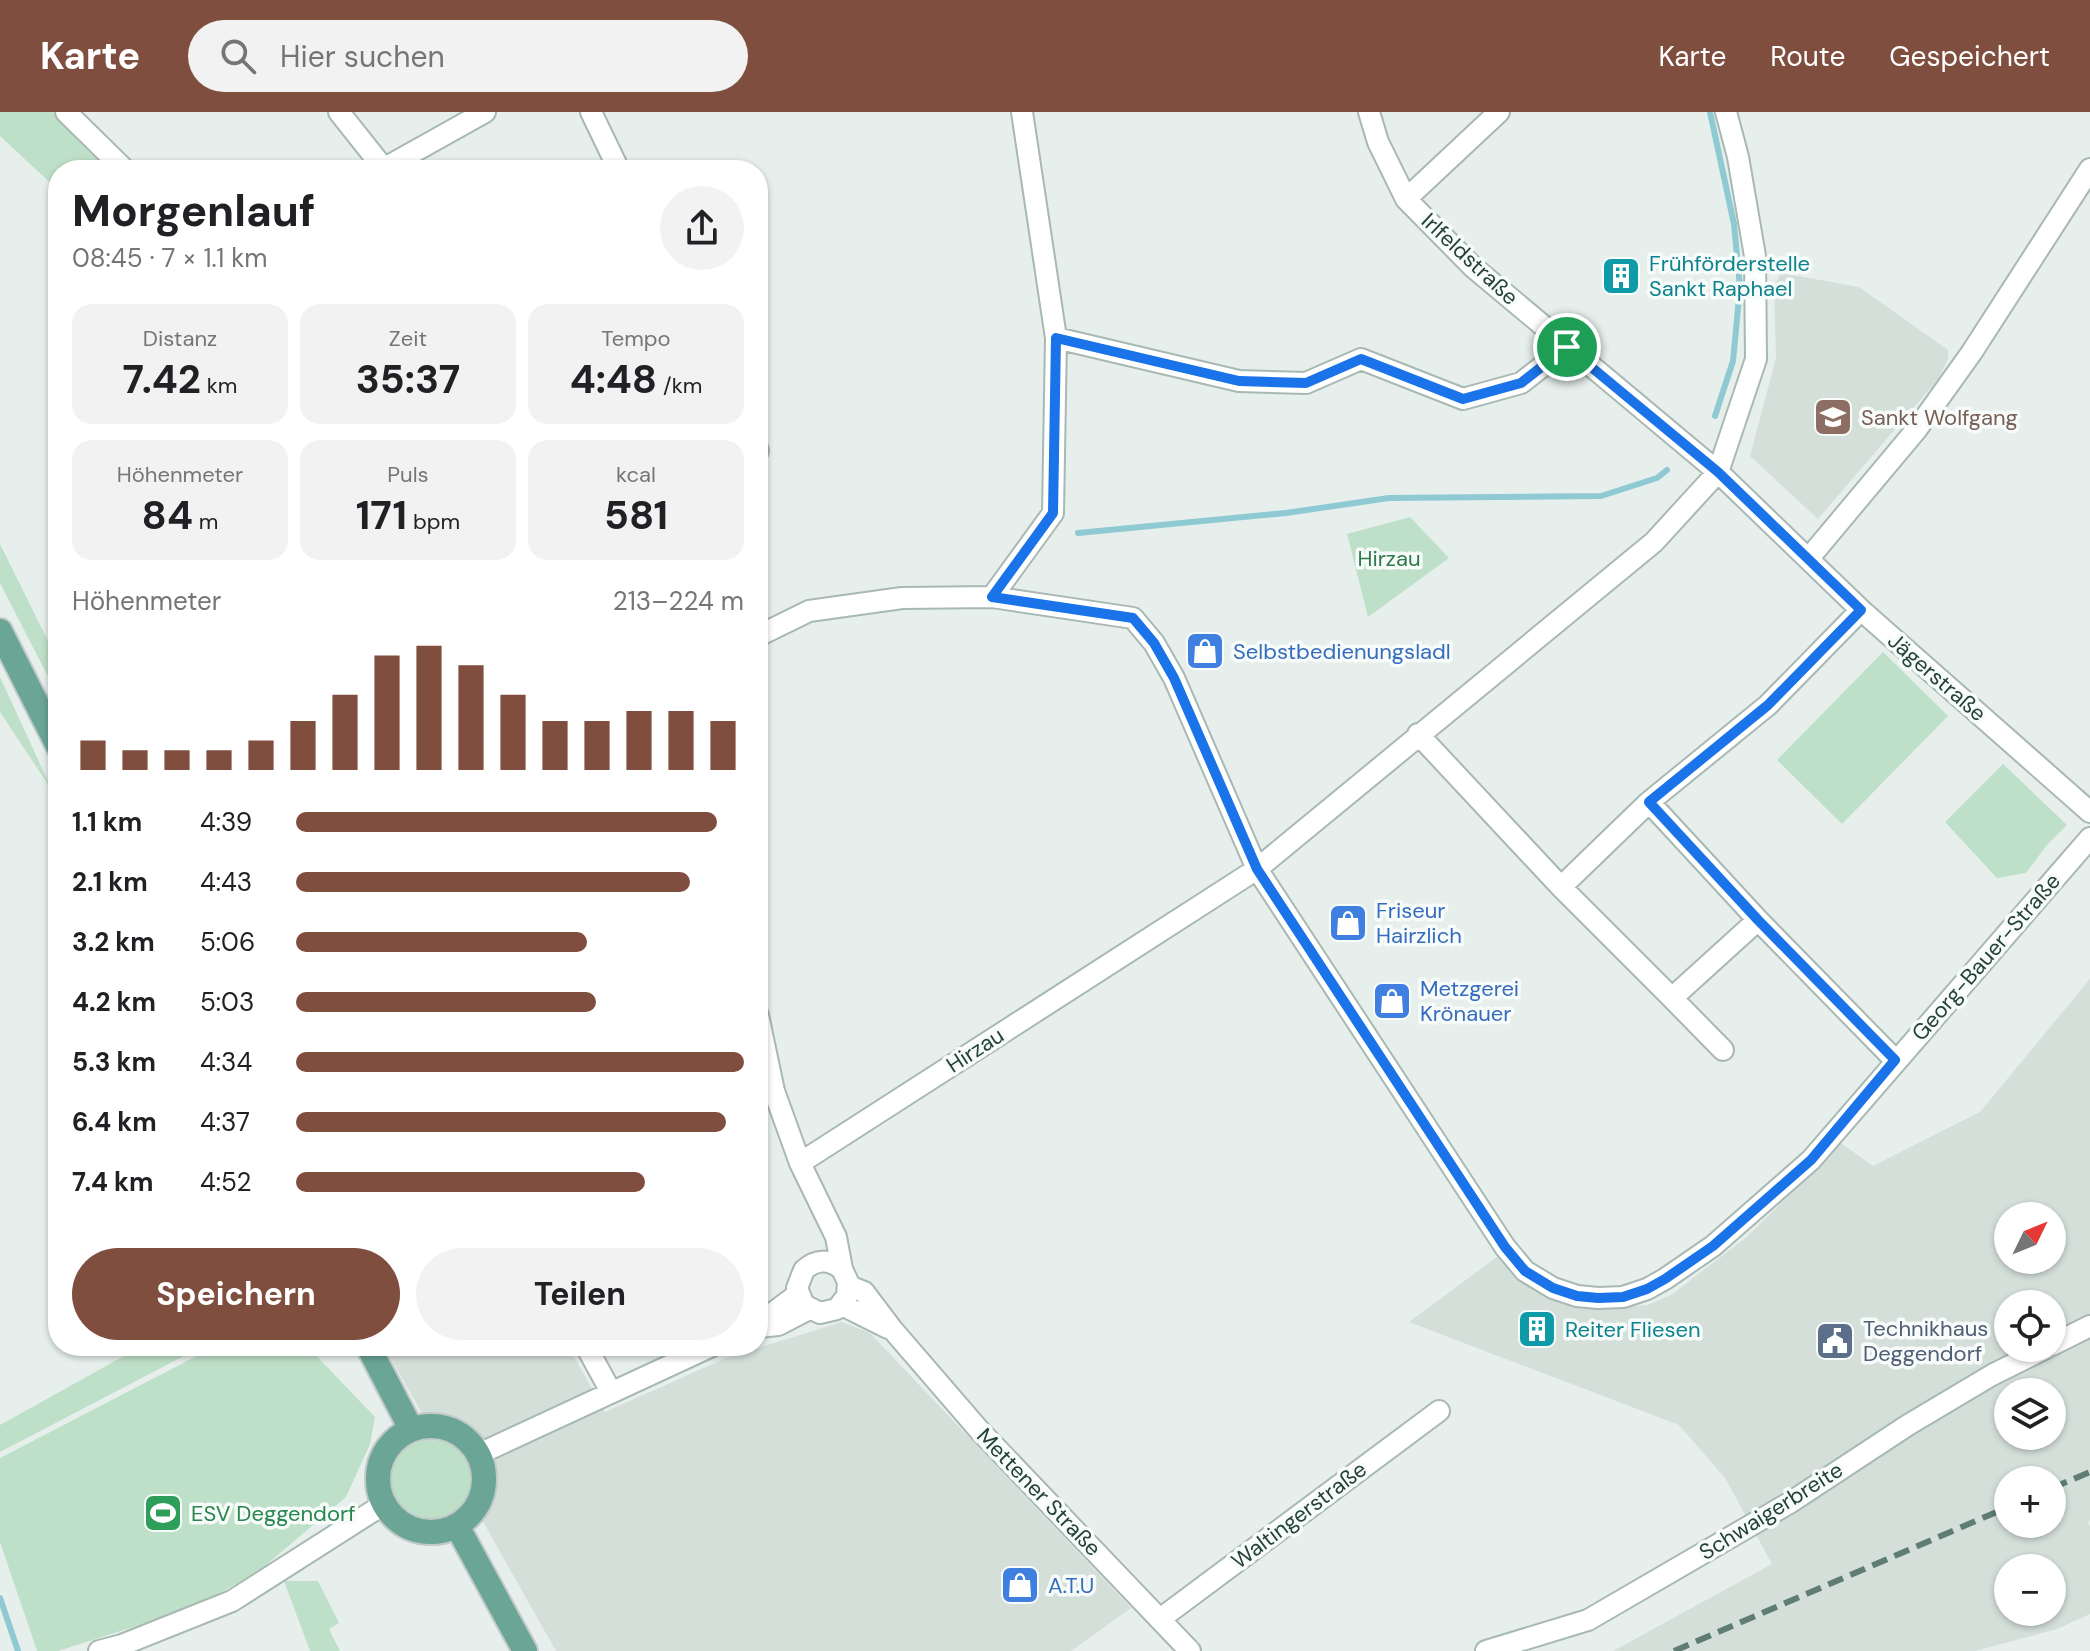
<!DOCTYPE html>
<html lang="de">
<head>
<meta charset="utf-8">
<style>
  :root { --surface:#fff; --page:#f2f2f2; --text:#202124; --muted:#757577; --accent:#7f4e3f }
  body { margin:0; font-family:"DM Sans",sans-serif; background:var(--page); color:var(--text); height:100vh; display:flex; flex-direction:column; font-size:30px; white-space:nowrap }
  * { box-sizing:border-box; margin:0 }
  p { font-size:26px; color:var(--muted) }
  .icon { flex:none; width:44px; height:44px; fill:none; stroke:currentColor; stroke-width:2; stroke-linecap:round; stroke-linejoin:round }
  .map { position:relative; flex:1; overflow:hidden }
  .drawer { position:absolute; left:48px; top:48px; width:720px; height:1196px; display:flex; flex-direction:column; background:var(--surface); border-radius:32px; box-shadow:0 2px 6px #0004 }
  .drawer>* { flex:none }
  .needle { width:52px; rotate:47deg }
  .controls { position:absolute; left:1994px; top:1090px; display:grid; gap:16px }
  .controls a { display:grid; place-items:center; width:72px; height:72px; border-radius:50%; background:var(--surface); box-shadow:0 2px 6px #0004; font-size:40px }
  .pin { position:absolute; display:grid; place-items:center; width:68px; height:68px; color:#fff; margin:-34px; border:4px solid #fff; border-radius:50%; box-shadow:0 2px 8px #0007 }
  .round { display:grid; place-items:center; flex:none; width:84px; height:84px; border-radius:42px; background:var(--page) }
  .overview { display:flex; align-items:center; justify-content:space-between; height:136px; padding:0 24px }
  h1 { font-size:44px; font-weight:700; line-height:60px }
  .stats { display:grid; grid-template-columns:repeat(3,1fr); gap:12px; height:136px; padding:8px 24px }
  .stats div { display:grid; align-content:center; border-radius:20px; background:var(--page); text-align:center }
  .stats b { font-size:40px; font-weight:700 }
  .stats small { font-size:22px; font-weight:400 }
  .stats p { font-size:22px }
  .chart { height:224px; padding:16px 24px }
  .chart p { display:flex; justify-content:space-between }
  .chart svg { width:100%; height:144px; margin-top:8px; stroke:var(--accent); stroke-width:6 }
  .cta { display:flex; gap:16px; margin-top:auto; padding:16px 24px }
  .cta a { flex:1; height:92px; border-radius:48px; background:var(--accent); color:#fff; font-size:32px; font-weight:700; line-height:92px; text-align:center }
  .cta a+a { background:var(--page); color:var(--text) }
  ul { padding:0 24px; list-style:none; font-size:26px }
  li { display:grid; grid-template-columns:128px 96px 1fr; align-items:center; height:60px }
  li i { height:20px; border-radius:10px; background:var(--accent) }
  header { display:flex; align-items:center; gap:48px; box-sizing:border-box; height:112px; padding:0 40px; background:var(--accent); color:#fff }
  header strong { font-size:38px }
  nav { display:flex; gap:44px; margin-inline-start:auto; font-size:28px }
  .search { width:560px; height:72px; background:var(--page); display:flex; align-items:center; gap:20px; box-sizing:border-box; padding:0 28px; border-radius:44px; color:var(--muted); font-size:30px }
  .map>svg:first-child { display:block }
  .built { fill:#d4dfda; fill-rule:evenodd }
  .green { fill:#bfe0c8 }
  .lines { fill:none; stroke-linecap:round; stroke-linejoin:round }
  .stream { stroke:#8ec9d4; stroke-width:6 }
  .minor-casing { stroke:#a8b8b2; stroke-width:24 }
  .major-casing { stroke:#c2cac8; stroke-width:28 }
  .minor { stroke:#fff; stroke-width:20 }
  .major { stroke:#6aa596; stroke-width:24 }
  .rail { stroke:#5f7d75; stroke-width:6; stroke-dasharray:16 8; stroke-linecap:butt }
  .route-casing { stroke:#fff; stroke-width:16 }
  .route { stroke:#1a73e8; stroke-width:10 }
  .labels { text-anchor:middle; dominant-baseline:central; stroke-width:7; stroke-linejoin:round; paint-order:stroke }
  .street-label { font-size:22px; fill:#24423a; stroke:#f7fbf9 }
  .culture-label { font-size:22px; fill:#0d838f; stroke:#f7fbf9; text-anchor:start }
  .education-label { font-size:22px; fill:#785e54; stroke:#f7fbf9; text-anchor:start }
  .park-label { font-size:22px; fill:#2d7a4b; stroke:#f7fbf9 }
  .shop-label { font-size:22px; fill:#366cbe; stroke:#f7fbf9; text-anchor:start }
  .service-label { font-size:22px; fill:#4e5e75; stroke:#f7fbf9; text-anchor:start }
  .leisure-label { font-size:22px; fill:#27864d; stroke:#f7fbf9; text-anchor:start }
</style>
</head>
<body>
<header>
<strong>Karte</strong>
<div class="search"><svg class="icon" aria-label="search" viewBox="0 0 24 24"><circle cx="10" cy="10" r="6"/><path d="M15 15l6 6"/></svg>Hier suchen</div>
<nav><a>Karte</a><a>Route</a><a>Gespeichert</a></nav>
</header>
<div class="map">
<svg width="2090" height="1539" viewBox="0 0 2090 1539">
  <rect width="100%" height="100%" fill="#e6efeb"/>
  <path class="built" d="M1781 161 1859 175 1948 238V247L1939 266 1818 407 1750 344 1776 246 1774 174Z
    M2090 867V1408L2088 1410 2090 1415V1502L2057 1517 1975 1539H1613L1772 1452 1725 1366 1679 1313 1409 1210 1501 1142 1526 1172 1583 1197 1648 1193 1671 1183 1748 1124 1841 1031 1873 1054 1980 1000ZM2008 1104H2052V1148H2008ZM2008 1192H2052V1236H2008ZM2008 1280H2052V1324H2008ZM2008 1368H2052V1412H2008ZM2008 1456H2052V1500H2008Z
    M842 1210 870 1221 1131 1496 1071 1539H556L384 1234H568L605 1300 726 1246Z"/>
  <path class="green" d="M0 0H53L113 58H58V78L0 24Z
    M1410 405 1449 446 1368 505 1347 422Z
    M0 432 58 549V584L0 471Z
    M1883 540 1948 604 1842 712 1777 648Z
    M0 565 53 680 0 600Z
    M2003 652 2067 713 2047 733 2026 761 1997 766 1945 710Z
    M142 1234H203L0 1340V1313Z
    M216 1234H307L375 1305 370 1332 346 1385 259 1459 216 1483 155 1508 58 1539H37L0 1430V1346Z
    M391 1368a40 40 0 1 1 80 0a40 40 0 1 1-80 0Z
    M284 1469H318L339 1511 329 1517 340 1539H310Z"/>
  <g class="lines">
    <path class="stream" d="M1710 0 1734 112 1740 175 1733 249 1715 304
      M1078 421 1286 401 1389 386 1601 384 1657 366 1667 358
      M0 1486 18 1539"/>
    <defs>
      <path id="minor" d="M66 0 125 58
        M339 0 385 58
        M591 0 619 58
        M1369 0 1378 30 1406 87 1473 155 1718 360 1861 498 2090 700
        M383 57 485 0
        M1406 87 1499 0
        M1056 226 1239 269 1306 271 1361 247 1463 287 1521 271 1567 235
        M758 338V339
        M1809 446 1917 317 1972 240 2090 57
        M992 485 1053 401 1056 226 1022 0
        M758 524 809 499 902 486 992 485 1133 506 1154 531 1174 566 1257 757 1505 1135 1525 1159 1553 1176 1577 1184 1598 1186 1623 1185 1647 1177 1665 1167 1713 1134 1811 1048 2090 726
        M1418 622 1561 775 1649 690 1768 593 1861 498
        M1561 775 1672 886 1758 808 1649 690
        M1758 808 1895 948
        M1672 886 1723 938
        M758 903 774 979 800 1051 836 1125 842 1157 848 1170 847 1184 837 1197 820 1201 804 1193 797 1176 804 1158C816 1147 829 1147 842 1157
        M800 1051 1257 757 1654 430 1718 360 1756 247 1755 144 1738 45 1726 0
        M849 1174 864 1180 892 1217 980 1319 1190 1539
        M842 1193 888 1216
        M758 1212 798 1182
        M758 1215 778 1213 809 1197
        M2052 1233 2090 1214
        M586 1234 611 1280
        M479 1342 712 1234
        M1160 1507 1439 1299
        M99 1539 122 1533 232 1489 384 1392
        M1486 1539 1588 1508 1791 1390 1908 1313 1992 1263 2046 1236"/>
      <path id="major" d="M0 519 58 634
        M368 1234 411 1317
        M378 1367a53 53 0 1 1 106 0a53 53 0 1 1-106 0Z
        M457 1414 525 1539"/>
    </defs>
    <use href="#minor" class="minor-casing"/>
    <use href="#major" class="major-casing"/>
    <use href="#minor" class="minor"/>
    <use href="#major" class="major"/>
    <path class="rail" d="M2052 1376 2090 1360
      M1674 1539 2008 1395"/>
  </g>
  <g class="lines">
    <defs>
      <path id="route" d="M1056 226 1239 269 1306 271 1361 247 1463 287 1521 271 1567 235 1718 360 1861 498 1768 593 1649 690 1758 808 1895 948 1811 1048 1713 1134 1665 1167 1647 1177 1623 1185 1598 1186 1577 1184 1553 1176 1525 1159 1505 1135 1257 757 1174 566 1154 531 1133 506 992 485 1053 401Z"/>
    </defs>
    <use href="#route" class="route-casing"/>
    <use href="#route" class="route"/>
  </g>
  <defs>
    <symbol id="building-square" viewBox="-11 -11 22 22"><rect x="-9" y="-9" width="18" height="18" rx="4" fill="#0f9aa8" stroke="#f7fbf9"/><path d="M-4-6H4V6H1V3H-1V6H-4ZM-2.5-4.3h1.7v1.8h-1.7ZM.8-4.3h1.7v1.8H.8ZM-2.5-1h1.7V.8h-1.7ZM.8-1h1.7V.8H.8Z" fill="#fff"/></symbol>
    <symbol id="school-square" viewBox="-11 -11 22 22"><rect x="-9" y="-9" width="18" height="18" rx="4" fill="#8d6e63" stroke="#f7fbf9"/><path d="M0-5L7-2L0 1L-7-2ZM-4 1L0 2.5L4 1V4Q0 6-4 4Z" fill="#fff"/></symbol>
    <symbol id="shop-square" viewBox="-11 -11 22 22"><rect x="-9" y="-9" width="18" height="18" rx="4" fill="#3f7fe0" stroke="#f7fbf9"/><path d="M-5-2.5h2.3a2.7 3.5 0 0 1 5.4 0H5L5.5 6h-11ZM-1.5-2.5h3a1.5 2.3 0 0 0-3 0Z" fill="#fff"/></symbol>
    <symbol id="civic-square" viewBox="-11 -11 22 22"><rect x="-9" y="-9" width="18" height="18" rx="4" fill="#5c6f8a" stroke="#f7fbf9"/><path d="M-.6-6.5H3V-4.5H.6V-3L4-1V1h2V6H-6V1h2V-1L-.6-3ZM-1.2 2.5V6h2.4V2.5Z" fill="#fff"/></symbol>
    <symbol id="stadium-square" viewBox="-11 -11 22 22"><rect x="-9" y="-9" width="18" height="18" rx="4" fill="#2e9e5b" stroke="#f7fbf9"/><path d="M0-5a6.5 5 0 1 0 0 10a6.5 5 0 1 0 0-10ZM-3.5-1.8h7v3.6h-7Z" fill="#fff"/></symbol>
  </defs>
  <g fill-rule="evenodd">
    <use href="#building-square" x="1599" y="142" width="44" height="44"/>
    <use href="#school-square" x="1811" y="283" width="44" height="44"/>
    <use href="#shop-square" x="1183" y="517" width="44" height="44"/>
    <use href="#shop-square" x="1326" y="789" width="44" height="44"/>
    <use href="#shop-square" x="1370" y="867" width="44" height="44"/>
    <use href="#building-square" x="1515" y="1195" width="44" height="44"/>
    <use href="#civic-square" x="1813" y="1207" width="44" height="44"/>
    <use href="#stadium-square" x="141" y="1379" width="44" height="44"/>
    <use href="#shop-square" x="998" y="1451" width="44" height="44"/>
  </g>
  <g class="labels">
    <g class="street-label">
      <text transform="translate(1470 147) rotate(43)">Irlfeldstraße</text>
      <text transform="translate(1937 565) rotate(41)">Jägerstraße</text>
      <text transform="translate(1986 845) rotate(-49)">Georg-Bauer-Straße</text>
      <text transform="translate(975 938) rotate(-33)">Hirzau</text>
      <text transform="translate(1039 1380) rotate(46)">Mettener Straße</text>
      <text transform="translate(1771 1399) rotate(-32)">Schwaigerbreite</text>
      <text transform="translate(1299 1403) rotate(-37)">Waltingerstraße</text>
    </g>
    <g class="culture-label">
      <text x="1649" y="151">Frühförderstelle<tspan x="1649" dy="25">Sankt Raphael</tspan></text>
      <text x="1565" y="1217">Reiter Fliesen</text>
    </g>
    <g class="education-label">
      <text x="1861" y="305">Sankt Wolfgang</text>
    </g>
    <g class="park-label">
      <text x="1389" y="446">Hirzau</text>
    </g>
    <g class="shop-label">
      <text x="1233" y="539">Selbstbedienungsladl</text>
      <text x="1376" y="798">Friseur<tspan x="1376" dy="25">Hairzlich</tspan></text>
      <text x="1420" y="876">Metzgerei<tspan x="1420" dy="25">Krönauer</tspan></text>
      <text x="1048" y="1473">A.T.U</text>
    </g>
    <g class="service-label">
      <text x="1863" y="1216">Technikhaus<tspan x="1863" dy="25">Deggendorf</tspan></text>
    </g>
    <g class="leisure-label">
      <text x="191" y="1401">ESV Deggendorf</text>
    </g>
  </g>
</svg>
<div class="controls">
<a><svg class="needle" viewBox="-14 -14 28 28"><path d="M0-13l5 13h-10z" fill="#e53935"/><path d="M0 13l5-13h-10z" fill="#757577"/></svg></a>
<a><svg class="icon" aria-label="locate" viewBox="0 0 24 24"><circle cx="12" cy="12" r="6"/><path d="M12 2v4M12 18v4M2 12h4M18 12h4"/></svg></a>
<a><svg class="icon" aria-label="layers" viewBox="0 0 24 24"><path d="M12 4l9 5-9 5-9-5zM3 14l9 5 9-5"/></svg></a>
<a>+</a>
<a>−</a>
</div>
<div class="pin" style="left:1567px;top:235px;background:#1e9e55"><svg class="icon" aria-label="arrive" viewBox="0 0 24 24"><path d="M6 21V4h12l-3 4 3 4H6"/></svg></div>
<section class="drawer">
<div class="overview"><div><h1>Morgenlauf</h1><p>08:45 · 7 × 1.1 km</p></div><a class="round"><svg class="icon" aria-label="share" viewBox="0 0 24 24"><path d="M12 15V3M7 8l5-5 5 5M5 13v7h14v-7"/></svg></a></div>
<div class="stats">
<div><p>Distanz</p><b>7.42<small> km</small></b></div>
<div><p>Zeit</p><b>35:37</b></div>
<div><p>Tempo</p><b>4:48<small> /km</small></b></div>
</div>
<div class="stats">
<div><p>Höhenmeter</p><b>84<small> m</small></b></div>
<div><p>Puls</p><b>171<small> bpm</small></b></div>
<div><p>kcal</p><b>581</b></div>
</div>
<div class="chart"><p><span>Höhenmeter</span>213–224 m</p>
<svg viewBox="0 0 160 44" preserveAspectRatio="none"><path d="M5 44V35M15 44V38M25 44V38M35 44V38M45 44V35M55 44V29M65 44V21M75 44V9M85 44V6M95 44V12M105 44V21M115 44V29M125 44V29M135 44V26M145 44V26M155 44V29"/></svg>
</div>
<ul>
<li><b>1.1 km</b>4:39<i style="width:94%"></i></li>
<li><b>2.1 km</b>4:43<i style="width:88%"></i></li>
<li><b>3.2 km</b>5:06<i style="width:65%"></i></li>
<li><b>4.2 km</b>5:03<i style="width:67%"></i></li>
<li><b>5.3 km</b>4:34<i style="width:100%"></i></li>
<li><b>6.4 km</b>4:37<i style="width:96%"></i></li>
<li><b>7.4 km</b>4:52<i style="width:78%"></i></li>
</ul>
<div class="cta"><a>Speichern</a><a>Teilen</a></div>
</section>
</div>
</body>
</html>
